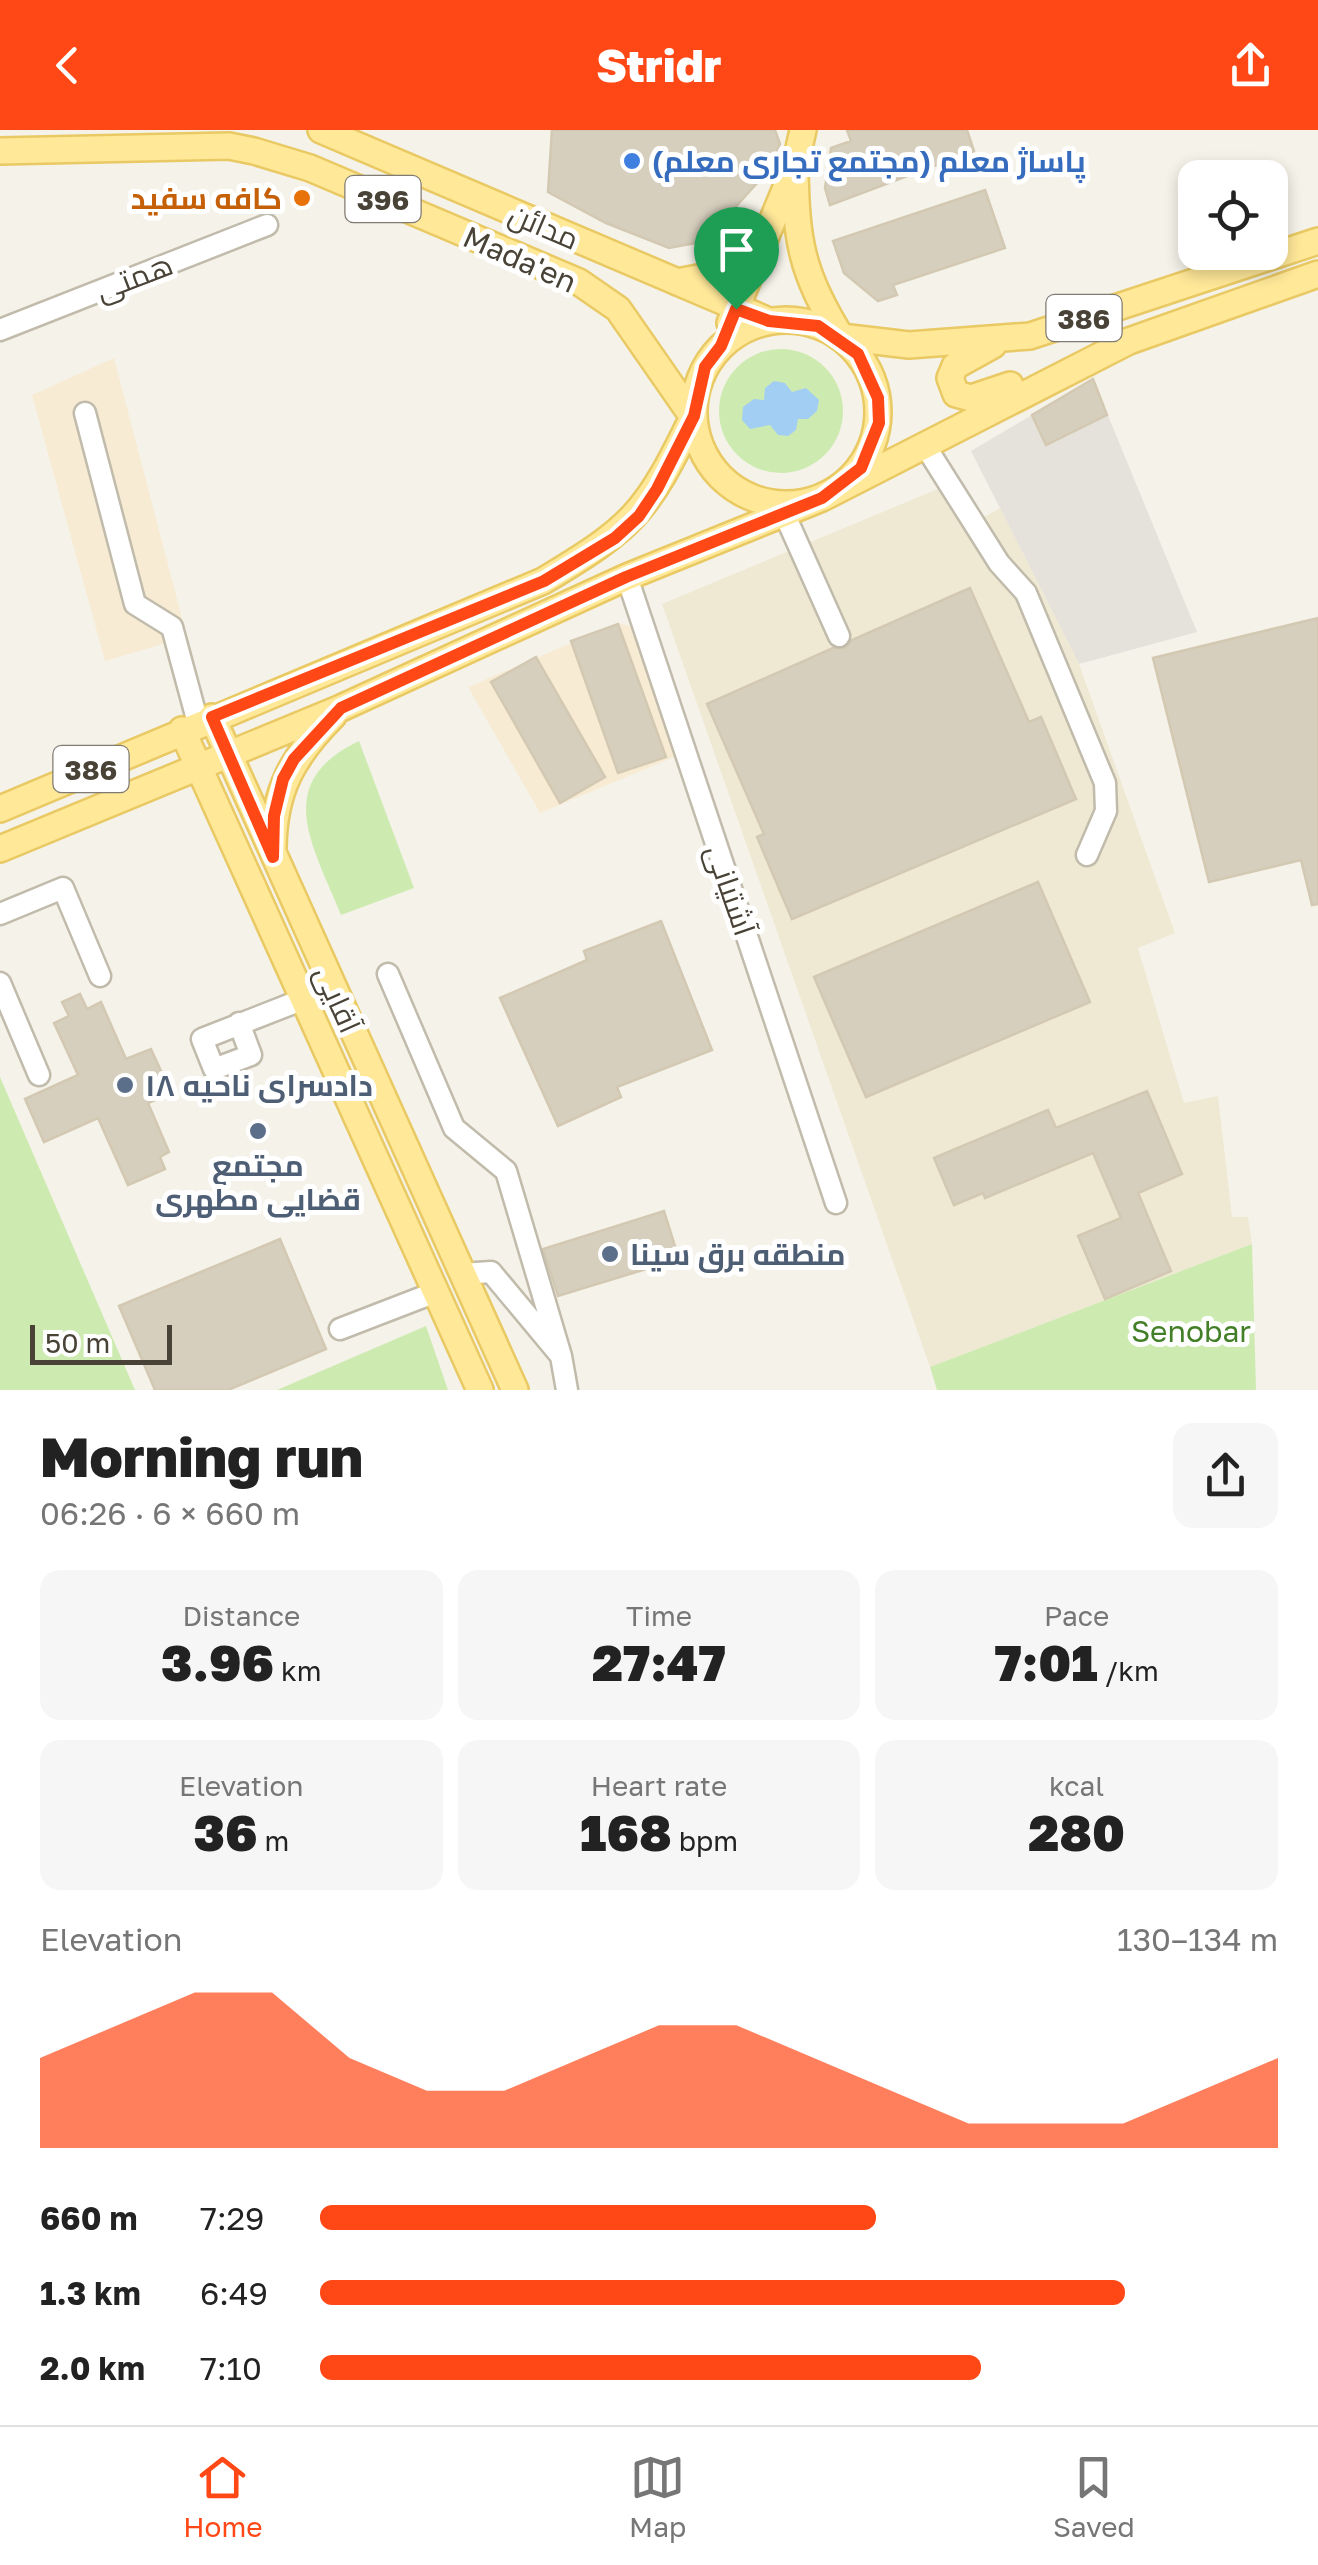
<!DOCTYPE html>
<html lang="en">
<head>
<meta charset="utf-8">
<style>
  :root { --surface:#fff; --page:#f6f6f6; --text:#222; --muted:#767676; --line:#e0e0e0; --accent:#ff4816 }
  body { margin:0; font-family:"Golos Text",Cairo,sans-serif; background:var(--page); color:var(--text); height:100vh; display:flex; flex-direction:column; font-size:38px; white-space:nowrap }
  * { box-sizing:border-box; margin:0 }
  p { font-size:32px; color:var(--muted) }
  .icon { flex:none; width:55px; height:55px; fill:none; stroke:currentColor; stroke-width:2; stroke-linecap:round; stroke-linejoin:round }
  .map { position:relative; height:1260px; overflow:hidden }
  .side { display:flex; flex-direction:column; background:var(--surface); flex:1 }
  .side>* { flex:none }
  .controls { position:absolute; left:1178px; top:30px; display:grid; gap:20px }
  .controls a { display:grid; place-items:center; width:110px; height:110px; border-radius:20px; background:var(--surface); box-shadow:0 5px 15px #0003; font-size:50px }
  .scale { position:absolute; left:30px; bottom:25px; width:142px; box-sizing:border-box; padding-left:10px; border:5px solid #494337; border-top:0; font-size:28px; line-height:35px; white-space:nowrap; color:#494337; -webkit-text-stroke:8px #fff; paint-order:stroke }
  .pin { position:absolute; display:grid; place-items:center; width:85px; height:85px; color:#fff; margin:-102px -42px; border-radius:50% 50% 50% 0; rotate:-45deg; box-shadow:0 0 10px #0007 }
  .pin .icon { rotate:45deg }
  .round { display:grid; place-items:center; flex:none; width:105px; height:105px; border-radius:20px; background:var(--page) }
  .summary { display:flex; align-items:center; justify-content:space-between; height:170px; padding:0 40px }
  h1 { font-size:55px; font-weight:800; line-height:75px }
  .stats { display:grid; grid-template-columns:repeat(3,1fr); gap:15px; height:170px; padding:10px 40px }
  .stats div { display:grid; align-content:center; border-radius:20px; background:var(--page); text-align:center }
  .stats b { font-size:50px; font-weight:800 }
  .stats small { font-size:28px; font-weight:400 }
  .stats p { font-size:28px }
  .chart { height:280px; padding:20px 40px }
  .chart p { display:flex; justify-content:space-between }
  .chart svg { width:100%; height:180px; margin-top:10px; fill:var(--accent); opacity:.7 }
  ul { padding:0 40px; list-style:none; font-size:32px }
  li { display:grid; grid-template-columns:160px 120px 1fr; align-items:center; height:75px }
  li i { height:25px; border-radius:12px; background:var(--accent) }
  header { display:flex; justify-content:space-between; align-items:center; height:130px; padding:0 40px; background:var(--accent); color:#fff; font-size:45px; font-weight:800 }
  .dock { display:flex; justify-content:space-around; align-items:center; height:140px; border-top:2px solid var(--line); background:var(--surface); font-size:28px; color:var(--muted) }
  .dock a { display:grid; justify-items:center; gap:5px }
  .dock .active { color:var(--accent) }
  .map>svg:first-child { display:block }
  .commercial { fill:#f7ebd4 }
  .industrial { fill:#e5e1db }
  .education { fill:#efe9d3 }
  .green { fill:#cdebb0 }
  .water { fill:#a3cef4 }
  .building { fill:#d7cfbe; stroke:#d3c8b1; stroke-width:2.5 }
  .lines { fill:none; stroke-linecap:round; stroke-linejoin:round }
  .minor-casing { stroke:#c1bbab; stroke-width:25 }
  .major-casing { stroke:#e9c963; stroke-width:30 }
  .minor { stroke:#fff; stroke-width:20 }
  .major { stroke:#ffe898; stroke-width:25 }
  .route-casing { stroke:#fff; stroke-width:20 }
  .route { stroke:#ff4816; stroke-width:12 }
  .shop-dot { fill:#3f7fe0; stroke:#fff; stroke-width:4 }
  .food-dot { fill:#e8710a; stroke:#fff; stroke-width:4 }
  .service-dot { fill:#5c6f8a; stroke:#fff; stroke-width:4 }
  .labels { text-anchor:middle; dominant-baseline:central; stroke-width:10; stroke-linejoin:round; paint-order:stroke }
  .shield { fill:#fff; stroke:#807b73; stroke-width:2.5 }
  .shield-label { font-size:28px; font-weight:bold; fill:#494337 }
  .shop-label { font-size:30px; font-weight:bold; fill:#366cbe; stroke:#fff; text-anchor:start }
  .food-label { font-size:30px; font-weight:bold; fill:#c56008; stroke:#fff; text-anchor:end }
  .street-label { font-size:30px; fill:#494337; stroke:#fff }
  .service-label { font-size:30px; font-weight:bold; fill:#4e5e75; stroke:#fff; text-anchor:start }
  .park-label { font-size:30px; fill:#427f26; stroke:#fff }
</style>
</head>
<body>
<header><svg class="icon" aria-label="back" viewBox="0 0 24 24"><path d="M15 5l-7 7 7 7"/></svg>Stridr<svg class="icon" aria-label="share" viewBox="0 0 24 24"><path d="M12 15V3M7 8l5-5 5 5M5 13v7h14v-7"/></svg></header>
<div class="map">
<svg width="1318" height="1260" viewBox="0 0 1318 1260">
  <rect width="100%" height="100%" fill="#f5f2e9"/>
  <path class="commercial" d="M114 228 194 534 171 540 163 514 105 531 32 265Z
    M618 493 636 498 679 625 540 683 468 557Z"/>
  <path class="industrial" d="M1093 249 1197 502 1079 534 971 321Z"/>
  <path class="education" d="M957 351 979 390 1000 378 1079 534 1175 803 1138 818 1184 973 1218 966 1232 1087H1248L1252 1114 930 1237 662 474Z"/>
  <path class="green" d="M719 281a62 62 0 1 1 124 0a62 62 0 1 1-124 0Z
    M359 611 414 758 341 785C313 715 271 653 359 611Z
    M0 947 135 1260H0Z
    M1252 1114 1256 1260H937L930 1237Z
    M426 1196 448 1260H277Z"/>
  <path class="water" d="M774 251 785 253 792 262 806 258 819 270 817 281 808 289H798L796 300 788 306 778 305 770 295 750 299 742 290 743 277 754 269 764 270 765 258Z"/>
  <path class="building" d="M552 0H775L780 14 768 41 719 95 695 113 669 118 606 93 548 62Z
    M847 0H967L974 21 830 75 825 58 831 18 851 11Z
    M985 60 1005 118 893 155 897 165 878 171 844 143 833 111Z
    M1093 249 1107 285 1046 315 1032 285Z
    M970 458 1029 592 1041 587 1076 669 792 789 757 707 764 704 707 574 833 518H845L852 510Z
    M1318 488V774L1312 775 1301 730 1209 752 1153 528Z
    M618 494 666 627 618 643 571 511Z
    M536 527 605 647 560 673 491 552Z
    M1038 752 1090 872 866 967 814 847Z
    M661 791 712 920 617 957 621 967 558 996 500 868 587 830 584 821Z
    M80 864 87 879 101 872 126 929 151 919 171 963 148 973 169 1022 160 1027 165 1039 128 1055 98 988 44 1012 25 969 78 945 54 893 69 886 62 872Z
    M1147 961 1182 1044 1138 1063 1171 1141 1105 1169 1078 1106 1121 1088 1093 1023 985 1068 983 1063 954 1075 934 1028 1048 980 1056 998Z
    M664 1081 679 1129 558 1166 543 1119Z
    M280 1109 326 1219 228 1260H155L119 1176Z"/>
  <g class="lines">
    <defs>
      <path id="minor" d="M0 200 267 95
        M85 283 135 474 172 497 198 593
        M924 314 999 433 1026 463 1105 653 1106 681 1087 725
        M784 383 839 506
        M627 447 836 1073
        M0 784 63 758 100 846
        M388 844 454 998 506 1041 561 1226
        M0 853 39 945
        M239 893 251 925 214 939 202 909 304 869
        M462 1144 491 1142 561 1226 567 1260
        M340 1199 436 1162"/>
      <path id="major" d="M321 0 769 191
        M0 21 229 16 254 21 310 38 579 152 618 179 693 287C646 383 635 396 543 451L0 679
        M795 36C796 110 801 143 841 207L909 215 1030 206 1318 111
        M677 152 714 145 761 114
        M694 282a92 92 0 1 1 184 0a92 92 0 1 1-184 0Z
        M730 193 795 36 803 0
        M993 215 955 236 950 248 956 264 971 268 1010 255
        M212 587 515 1260
        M182 600 480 1260
        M273 717C274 660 293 626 333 586
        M0 719 341 578 627 447 822 368 1129 211 1318 144"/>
    </defs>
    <use href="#minor" class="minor-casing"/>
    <use href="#major" class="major-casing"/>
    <use href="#minor" class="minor"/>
    <use href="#major" class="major"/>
  </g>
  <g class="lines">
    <defs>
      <path id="route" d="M736 179 769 191 818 196 858 224 878 268 879 293 861 338 822 368 626 447 341 578 294 629 283 649 274 686 273 727 212 587 544 451 615 408 639 386 657 359 694 286 705 237 721 216Z"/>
    </defs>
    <use href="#route" class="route-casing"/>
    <use href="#route" class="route"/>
  </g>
  <circle class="shop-dot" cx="632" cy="31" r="10"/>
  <circle class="food-dot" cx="302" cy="68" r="10"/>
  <g class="service-dot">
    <circle cx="125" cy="955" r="10"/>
    <circle cx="258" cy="1001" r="10"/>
    <circle cx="610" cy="1124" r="10"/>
  </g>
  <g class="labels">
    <g class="shield">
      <rect x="345.5" y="46" width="75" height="46" rx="8"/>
      <rect x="1046.5" y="165" width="75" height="46" rx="8"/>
      <rect x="53.5" y="616" width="75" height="46" rx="8"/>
    </g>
    <g class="shield-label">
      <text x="383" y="69">396</text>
      <text x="1084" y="188">386</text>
      <text x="91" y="639">386</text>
    </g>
    <g class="shop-label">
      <text x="652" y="31">پاساژ معلم (مجتمع تجاری معلم)</text>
    </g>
    <g class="food-label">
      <text x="282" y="68">کافه سفید</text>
    </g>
    <g class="street-label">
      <text transform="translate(544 96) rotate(23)">مدائن</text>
      <text transform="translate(520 129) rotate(24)">Mada'en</text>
      <text transform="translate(134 147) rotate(-21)">همتی</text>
      <text transform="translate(731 760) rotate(71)">آشتیانی</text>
      <text transform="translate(338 869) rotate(66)">آقایی</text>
    </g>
    <g class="service-label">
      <text x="145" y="955">دادسرای ناحیه ۱۸</text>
      <text x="258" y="1035" text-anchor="middle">مجتمع<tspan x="258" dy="34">قضایی مطهری</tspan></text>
      <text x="630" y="1124">منطقه برق سینا</text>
    </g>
    <g class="park-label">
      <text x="1191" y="1201">Senobar</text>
    </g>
  </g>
</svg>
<div class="controls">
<a><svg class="icon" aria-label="locate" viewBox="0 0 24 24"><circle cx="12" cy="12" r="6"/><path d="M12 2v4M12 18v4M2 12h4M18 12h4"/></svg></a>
</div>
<div class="scale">50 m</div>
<div class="pin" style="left:736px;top:179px;background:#1e9e55"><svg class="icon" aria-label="arrive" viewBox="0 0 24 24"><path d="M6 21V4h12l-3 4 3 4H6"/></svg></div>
</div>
<section class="side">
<div class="summary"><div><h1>Morning run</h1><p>06:26 · 6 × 660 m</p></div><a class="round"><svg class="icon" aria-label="share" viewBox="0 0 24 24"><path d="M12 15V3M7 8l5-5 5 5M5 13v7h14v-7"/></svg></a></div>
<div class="stats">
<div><p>Distance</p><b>3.96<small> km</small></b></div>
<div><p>Time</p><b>27:47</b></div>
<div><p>Pace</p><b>7:01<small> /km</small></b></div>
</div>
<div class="stats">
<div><p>Elevation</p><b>36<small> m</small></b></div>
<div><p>Heart rate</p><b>168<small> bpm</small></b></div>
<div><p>kcal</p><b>280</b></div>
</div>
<div class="chart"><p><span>Elevation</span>130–134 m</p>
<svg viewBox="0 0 160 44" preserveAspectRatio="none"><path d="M0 44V22L10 14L20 6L30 6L40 22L50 30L60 30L70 22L80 14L90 14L100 22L110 30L120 38L130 38L140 38L150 30L160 22V44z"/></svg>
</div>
<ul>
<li><b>660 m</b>7:29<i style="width:58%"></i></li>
<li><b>1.3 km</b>6:49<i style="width:84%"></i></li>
<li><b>2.0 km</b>7:10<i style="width:69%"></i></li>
</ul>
</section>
<nav class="dock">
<a class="active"><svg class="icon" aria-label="home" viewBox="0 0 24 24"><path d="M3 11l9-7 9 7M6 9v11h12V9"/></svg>Home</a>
<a><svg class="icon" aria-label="map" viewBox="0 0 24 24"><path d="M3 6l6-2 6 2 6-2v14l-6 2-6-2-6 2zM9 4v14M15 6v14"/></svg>Map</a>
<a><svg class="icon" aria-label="saved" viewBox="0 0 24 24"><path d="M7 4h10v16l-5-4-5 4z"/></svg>Saved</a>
</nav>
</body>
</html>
